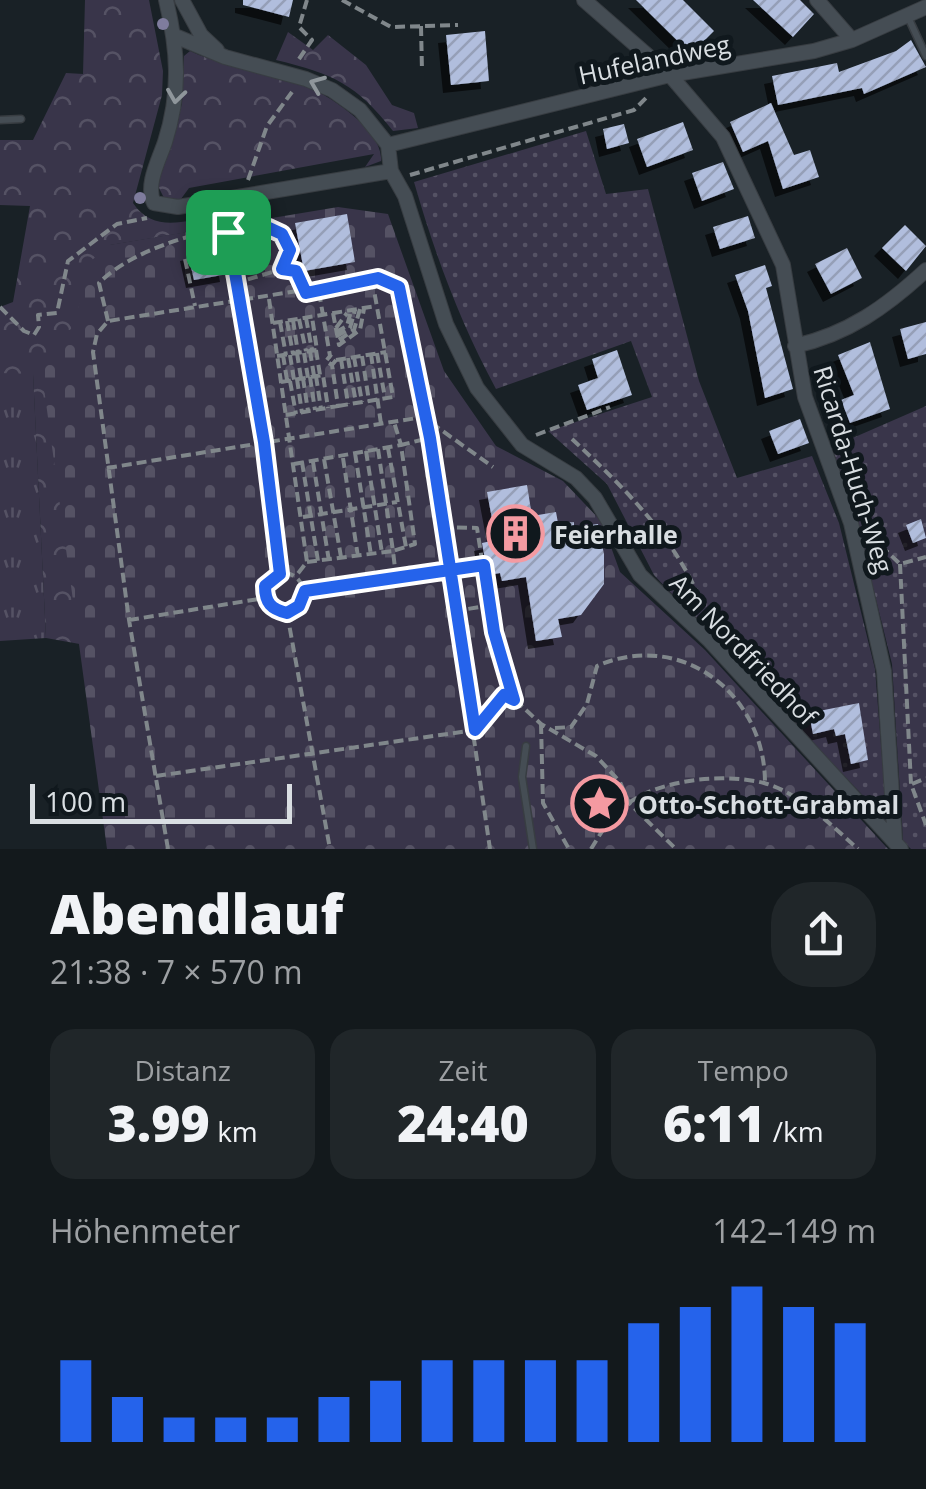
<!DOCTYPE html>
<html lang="de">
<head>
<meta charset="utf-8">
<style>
  :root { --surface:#13191c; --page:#202629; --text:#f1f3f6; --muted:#9da0a3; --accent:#2563eb }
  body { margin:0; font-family:"Open Sans",sans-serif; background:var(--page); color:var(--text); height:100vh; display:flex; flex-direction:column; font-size:38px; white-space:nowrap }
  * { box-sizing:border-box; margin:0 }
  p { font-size:32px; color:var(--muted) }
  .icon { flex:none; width:55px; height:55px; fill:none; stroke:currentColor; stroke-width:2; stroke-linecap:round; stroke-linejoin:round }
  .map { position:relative; height:849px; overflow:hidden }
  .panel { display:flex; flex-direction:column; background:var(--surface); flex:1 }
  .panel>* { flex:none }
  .scale { position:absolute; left:30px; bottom:25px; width:262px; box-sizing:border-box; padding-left:10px; border:5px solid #d9dee2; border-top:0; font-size:28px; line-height:35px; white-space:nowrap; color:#d9dee2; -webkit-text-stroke:8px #10181d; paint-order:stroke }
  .pin { position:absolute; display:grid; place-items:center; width:85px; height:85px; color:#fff; margin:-42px; border-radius:20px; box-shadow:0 5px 15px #0006 }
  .round { display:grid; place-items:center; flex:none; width:105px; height:105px; border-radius:40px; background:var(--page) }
  .headline { display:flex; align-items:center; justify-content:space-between; height:170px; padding:0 50px }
  h1 { font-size:55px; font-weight:800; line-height:75px }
  .metrics { display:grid; grid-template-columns:repeat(3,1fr); gap:15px; height:170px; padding:10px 50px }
  .metrics div { display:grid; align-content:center; border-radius:25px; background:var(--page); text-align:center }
  .metrics b { font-size:50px; font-weight:800 }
  .metrics small { font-size:28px; font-weight:400 }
  .metrics p { font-size:28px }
  .chart { height:280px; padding:20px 50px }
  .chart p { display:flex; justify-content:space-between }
  .chart svg { width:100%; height:180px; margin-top:10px; stroke:var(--accent); stroke-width:6 }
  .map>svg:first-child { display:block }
  .grass { fill:url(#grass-tufts) }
  .forest { fill:url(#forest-crowns) }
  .cemetery { fill:url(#cemetery-stones) }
  .garden { fill:url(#garden-dots) }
  .building { fill:url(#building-hatch); filter:url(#shadow) }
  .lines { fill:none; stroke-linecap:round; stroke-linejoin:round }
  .service-casing { stroke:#383d42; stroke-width:9 }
  .minor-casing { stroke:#383d42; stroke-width:16 }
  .path { stroke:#80878b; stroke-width:4; stroke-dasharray:10 5; stroke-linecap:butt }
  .service { stroke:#454d54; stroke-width:6 }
  .minor { stroke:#454d54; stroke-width:14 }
  .tree { fill:#7f7c9d }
  .oneway { stroke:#8f969b }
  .route-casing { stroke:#fff; stroke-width:20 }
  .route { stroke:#2563eb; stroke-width:12 }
  .labels { text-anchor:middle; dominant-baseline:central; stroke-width:10; stroke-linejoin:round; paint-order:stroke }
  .street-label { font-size:25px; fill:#d9dee2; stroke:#10181d }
  .poi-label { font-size:25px; font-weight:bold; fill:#d9dee2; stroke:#10181d; text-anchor:start }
</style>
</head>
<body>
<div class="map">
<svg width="926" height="849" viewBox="0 0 926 849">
  <defs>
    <pattern id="grass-tufts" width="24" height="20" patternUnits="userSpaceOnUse" patternTransform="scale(2.5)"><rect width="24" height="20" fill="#39354a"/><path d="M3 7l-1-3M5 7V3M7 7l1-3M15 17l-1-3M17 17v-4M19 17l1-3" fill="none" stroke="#555264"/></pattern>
    <pattern id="forest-crowns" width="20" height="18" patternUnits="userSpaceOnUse" patternTransform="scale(2.5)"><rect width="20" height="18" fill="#39354a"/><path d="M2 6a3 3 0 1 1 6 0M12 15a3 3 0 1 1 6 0" fill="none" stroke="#555264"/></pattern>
    <pattern id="cemetery-stones" width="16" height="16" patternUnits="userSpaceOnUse" patternTransform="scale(2.5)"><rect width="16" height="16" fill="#39354a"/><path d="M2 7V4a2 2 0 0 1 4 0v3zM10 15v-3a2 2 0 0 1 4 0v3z" fill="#555264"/></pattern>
    <pattern id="garden-dots" width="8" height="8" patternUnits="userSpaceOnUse" patternTransform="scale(2.5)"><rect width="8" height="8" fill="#39354a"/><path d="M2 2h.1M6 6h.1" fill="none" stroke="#555264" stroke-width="1.8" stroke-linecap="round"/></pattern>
    <pattern id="building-hatch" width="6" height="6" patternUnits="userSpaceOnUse" patternTransform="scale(2.5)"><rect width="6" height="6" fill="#b1bedd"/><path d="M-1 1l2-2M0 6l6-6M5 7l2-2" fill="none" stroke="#959fb7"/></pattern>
    <filter id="shadow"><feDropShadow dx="-8" dy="8" stdDeviation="0" flood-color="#0009"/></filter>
  </defs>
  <rect width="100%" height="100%" fill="#192126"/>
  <path class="grass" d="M0 373H33L46 638 0 641Z"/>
  <path class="forest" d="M85 0H149L163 71 162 95 133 203C153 233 184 221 215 216L219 227 110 245 119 651 46 638 33 374 0 373V307L13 302 30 206 0 205V140H33L66 73 83 74Z
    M288 32 313 50 328 35 366 65 392 105 414 113 418 128 393 131C356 84 334 74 276 60Z
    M190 51C229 69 274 70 312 89 335 99 384 133 381 161L365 167 374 154 189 188 178 203 165 200 157 184 182 104 184 56Z"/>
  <path class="cemetery" d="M338 207 388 214 444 371 496 446 563 481 602 522 620 572 705 650 888 849H107L40 359 77 323 83 268 109 245Z"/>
  <path class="garden" d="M586 131 606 194 648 189 699 381 737 478 812 456 839 523 875 669 887 821 654 575 607 484 548 431 652 397 631 341 496 389C460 322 435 255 414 182Z
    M926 406V849H911L903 841 892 664 857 523 832 447Z"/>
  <path class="building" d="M243 0H293L289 17 243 5Z
    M636 0H683L714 31 691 54Z
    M753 0H800L814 14 793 37Z
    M485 31 489 81 451 85 446 35Z
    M911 40 926 67 864 94 862 88 778 105 772 76 837 63 839 72 896 51Z
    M771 103 794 155 810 150 819 177 783 189 768 141 743 152 730 122Z
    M683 122 693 150 647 167 637 139Z
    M624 124 629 143 607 149 603 129Z
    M723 162 734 189 702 201 692 173Z
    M347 214 355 262 304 271 295 223Z
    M748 216 755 238 720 249 713 227Z
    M905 225 926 246 906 271 882 248Z
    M223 247 228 274 194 280 188 253Z
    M847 248 862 278 831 294 815 264Z
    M765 265 772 286 766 288 793 389 765 398 748 311 735 275Z
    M926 322V354L908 359 900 329Z
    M870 342 890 409 850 423 841 400 854 395 838 355Z
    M617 350 632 395 587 410 578 385 598 378 592 359Z
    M800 419 809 443 778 454 769 431Z
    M527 485 532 516 556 512 558 523 574 522V527L598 524 604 554V584L581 615 558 619 562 637 536 641 526 577 502 581 500 573 488 575 482 543 496 540 487 492Z
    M921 519 926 538 913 543 906 525Z
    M859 703 868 760 851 764 845 734 836 736 834 729 813 734 809 713Z"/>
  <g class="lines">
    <defs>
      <path id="service" d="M908 17 926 56
        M0 120 21 119
        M526 746 522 777 533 849"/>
      <path id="minor" d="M166 0C178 50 181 92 165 142 159 160 145 185 154 203L178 207 391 171
        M182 0 201 35 217 50
        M584 0 670 75 723 137 783 265 805 397 851 523 884 671 895 842
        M817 0 852 40
        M175 36 225 57 306 79 332 90 360 110 388 145 391 171 405 196 446 324 477 388 522 445 576 478 595 498 640 575 710 641 901 849
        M388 145 670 75 814 51 852 40 926 7
        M795 346C848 334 886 307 926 270"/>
    </defs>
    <use href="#service" class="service-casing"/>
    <use href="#minor" class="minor-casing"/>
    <path class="path" d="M342 0 391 27 458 25
      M421 26 422 71
      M299 59 312 40 299 27 307 0
      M410 175 634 110 646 98
      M248 180 267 126 292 92
      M225 214 264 442 280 574
      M185 259 195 306
      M282 269 297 271 305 293
      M319 292 330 356 326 361 332 365 336 360 330 356
      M269 299 307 562 295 577
      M0 307 24 331 34 335 39 327 38 315 57 313 68 261 117 224 147 218
      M333 313 339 345 360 330 364 309
      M306 318 312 350
      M299 319 306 351
      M293 320 298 353
      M108 321 99 283C133 247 236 214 282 234L290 250 282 269 236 283
      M287 321 293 354
      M280 322 286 355
      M273 323 376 306
      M336 328 347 313
      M336 332 347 326 351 311
      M337 336 350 328 355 310
      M339 340 354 330 360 309
      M316 350 320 375
      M310 351 314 376
      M297 353 301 378
      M304 353 308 378
      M377 353 385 398
      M371 354 381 424
      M283 355 287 380
      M290 355 294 380
      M277 356 317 350 312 317
      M362 356 369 401
      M354 357 362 402
      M348 358 356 403
      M341 359 348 404
      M336 360 386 352
      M316 376 321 409
      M310 377 315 410
      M303 378 308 411
      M297 379 302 413
      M290 381 296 414
      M281 382 323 375 328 408
      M338 406 393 397 372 279
      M286 415 338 406 332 365
      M536 435 610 407
      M572 439C623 487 672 534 700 599L681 591
      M388 448 406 547
      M378 449 393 551 415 544 401 445 429 438
      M366 451 382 553
      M355 453 371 555
      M343 458 358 557
      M324 459 341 557
      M302 462 318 561
      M313 462 329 561
      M294 464 401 445 394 422
      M107 468 423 417 493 467
      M303 517 397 502
      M442 527 477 528 488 599 480 607 455 611
      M870 535 900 564 926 557
      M307 562 393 551 396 577
      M900 564 911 784 926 825
      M265 592a19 19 0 1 1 38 0a19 19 0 1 1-38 0Z
      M305 591 483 565
      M488 599 503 672 514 699 541 724 596 756 620 782 629 803 676 849
      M287 613 330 849
      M129 620 265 598
      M541 724 543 803 569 849
      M555 728 571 727 587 704 597 666C681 629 765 694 765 783
      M156 776 475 730 504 695 514 699
      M912 784 926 778
      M168 849 129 620 93 352 97 334 108 321 379 278 399 287 430 438 490 849
      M591 849C602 831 612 814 630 802 664 779 724 773 764 783 800 793 831 825 858 849"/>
    <use href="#service" class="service"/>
    <use href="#minor" class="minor"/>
  </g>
  <g class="tree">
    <circle cx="163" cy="24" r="6"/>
    <circle cx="140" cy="198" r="6"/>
  </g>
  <defs><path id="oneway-chevron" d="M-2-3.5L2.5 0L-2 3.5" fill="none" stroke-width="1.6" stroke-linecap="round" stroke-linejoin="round" transform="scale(2.5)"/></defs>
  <g class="oneway">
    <use href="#oneway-chevron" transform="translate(317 84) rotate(-158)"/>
    <use href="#oneway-chevron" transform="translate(176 96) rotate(98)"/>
  </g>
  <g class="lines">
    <defs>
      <path id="route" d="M228 232 264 442 280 574 265 586C265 603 271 609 287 613L299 606 305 591 484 565 494 632 514 700 504 695 475 730 430 438 399 287 378 278 306 293 296 271 282 269 290 250 282 234 269 228 228 232"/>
    </defs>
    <use href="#route" class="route-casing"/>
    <use href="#route" class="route"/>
  </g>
  <defs>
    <symbol id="building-ring" viewBox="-11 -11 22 22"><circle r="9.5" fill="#10181d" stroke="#f49aa1" stroke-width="1.5"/><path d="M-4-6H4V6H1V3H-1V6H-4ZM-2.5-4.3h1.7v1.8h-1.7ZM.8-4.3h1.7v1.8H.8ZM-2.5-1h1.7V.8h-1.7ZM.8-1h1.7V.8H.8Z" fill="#f49aa1"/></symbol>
    <symbol id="sight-ring" viewBox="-11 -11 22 22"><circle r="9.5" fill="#10181d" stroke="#f49aa1" stroke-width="1.5"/><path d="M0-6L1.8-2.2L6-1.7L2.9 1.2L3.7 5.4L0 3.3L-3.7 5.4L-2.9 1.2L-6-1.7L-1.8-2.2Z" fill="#f49aa1"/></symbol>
  </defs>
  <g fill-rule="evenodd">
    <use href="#building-ring" x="484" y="502" width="63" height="63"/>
    <use href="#sight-ring" x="568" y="772" width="63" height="63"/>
  </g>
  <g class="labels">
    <g class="street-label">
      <text transform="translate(654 59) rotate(-12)">Hufelandweg</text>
      <text transform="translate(854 469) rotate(73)">Ricarda-Huch-Weg</text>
      <text transform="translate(744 649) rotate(46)">Am Nordfriedhof</text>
    </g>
    <g class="poi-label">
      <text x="554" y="534">Feierhalle</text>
      <text x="638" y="804">Otto-Schott-Grabmal</text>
    </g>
  </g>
</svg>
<div class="scale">100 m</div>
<div class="pin" style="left:228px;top:232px;background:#1e9e55"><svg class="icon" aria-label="arrive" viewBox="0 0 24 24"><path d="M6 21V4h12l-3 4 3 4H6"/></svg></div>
</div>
<section class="panel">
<div class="headline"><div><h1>Abendlauf</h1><p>21:38 · 7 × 570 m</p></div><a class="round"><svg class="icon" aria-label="share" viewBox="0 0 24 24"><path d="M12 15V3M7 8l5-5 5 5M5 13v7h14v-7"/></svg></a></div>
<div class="metrics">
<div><p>Distanz</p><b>3.99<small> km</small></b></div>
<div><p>Zeit</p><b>24:40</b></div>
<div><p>Tempo</p><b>6:11<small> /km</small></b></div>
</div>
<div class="chart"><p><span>Höhenmeter</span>142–149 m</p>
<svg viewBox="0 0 160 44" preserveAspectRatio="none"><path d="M5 44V24M15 44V33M25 44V38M35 44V38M45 44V38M55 44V33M65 44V29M75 44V24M85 44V24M95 44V24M105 44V24M115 44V15M125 44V11M135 44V6M145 44V11M155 44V15"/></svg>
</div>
</section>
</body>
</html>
